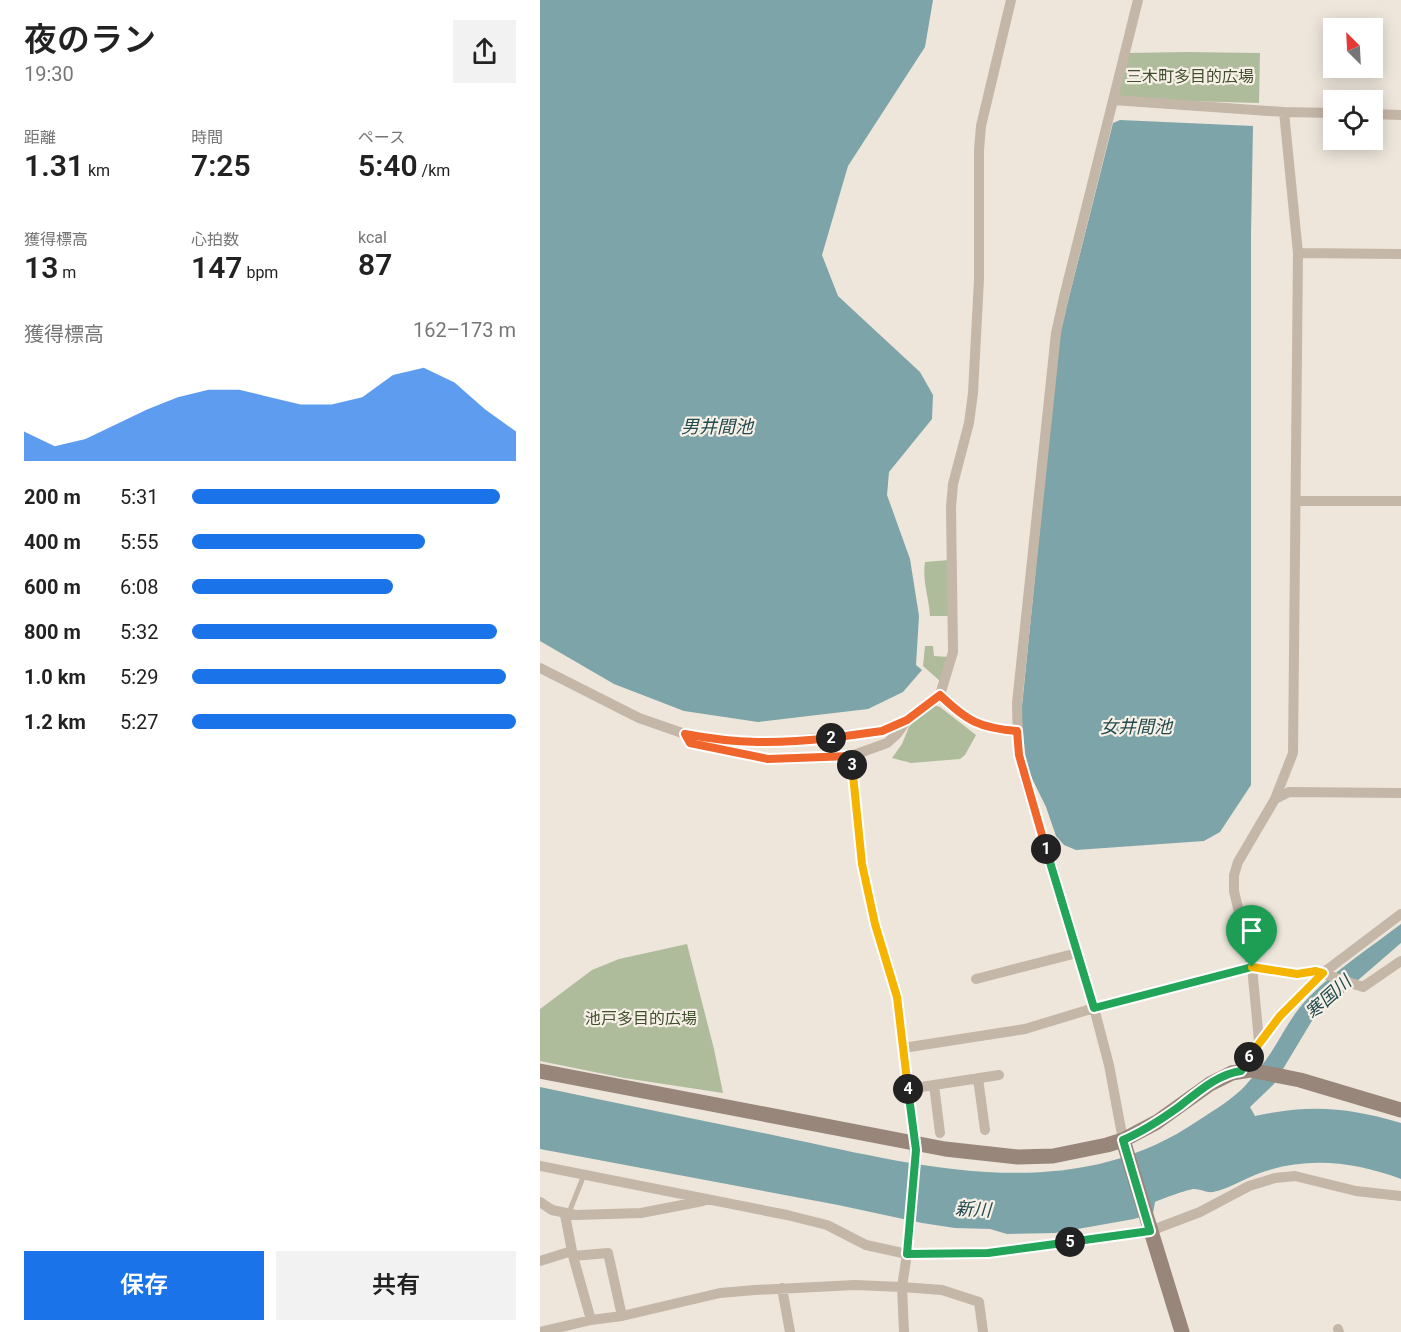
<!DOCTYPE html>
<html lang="ja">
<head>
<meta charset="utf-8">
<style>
  :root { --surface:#fff; --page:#f2f2f2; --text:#222; --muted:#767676; --accent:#1a73e8 }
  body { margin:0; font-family:Roboto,"Noto Sans JP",sans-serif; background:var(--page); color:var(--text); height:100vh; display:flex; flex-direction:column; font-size:22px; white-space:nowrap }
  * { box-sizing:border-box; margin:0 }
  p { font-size:20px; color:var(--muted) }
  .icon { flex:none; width:33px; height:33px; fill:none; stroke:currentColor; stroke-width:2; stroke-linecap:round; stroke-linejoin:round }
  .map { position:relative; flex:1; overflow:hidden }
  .panel { display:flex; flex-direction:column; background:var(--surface); width:540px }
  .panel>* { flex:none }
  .needle { width:39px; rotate:336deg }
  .fabs { position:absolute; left:783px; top:18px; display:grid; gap:12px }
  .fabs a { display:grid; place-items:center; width:60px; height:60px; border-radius:0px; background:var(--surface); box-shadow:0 3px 15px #0003; font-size:30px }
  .pin { position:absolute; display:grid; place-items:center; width:51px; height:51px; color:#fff; margin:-62px -26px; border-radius:50% 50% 50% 0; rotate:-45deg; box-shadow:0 0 6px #0007 }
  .pin .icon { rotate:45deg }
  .km { position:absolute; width:30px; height:30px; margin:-15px; border-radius:50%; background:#222; color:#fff; font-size:16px; line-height:30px; text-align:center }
  .round { display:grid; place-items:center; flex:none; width:63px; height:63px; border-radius:0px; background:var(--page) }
  .overview { display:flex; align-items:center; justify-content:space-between; height:102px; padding:0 24px }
  h1 { font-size:33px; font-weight:600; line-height:45px }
  .stats { display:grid; grid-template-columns:repeat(3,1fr); gap:9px; height:102px; padding:6px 24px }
  .stats div { display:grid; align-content:center }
  .stats b { font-size:30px; font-weight:600 }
  .stats small { font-size:16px; font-weight:400 }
  .stats p { font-size:16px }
  .chart { height:168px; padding:12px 24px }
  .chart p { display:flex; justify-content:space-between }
  .chart svg { width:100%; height:108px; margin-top:6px; fill:var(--accent); opacity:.7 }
  .cta { display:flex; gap:12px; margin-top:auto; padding:12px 24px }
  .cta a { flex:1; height:69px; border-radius:0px; background:var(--accent); color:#fff; font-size:24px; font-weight:600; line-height:69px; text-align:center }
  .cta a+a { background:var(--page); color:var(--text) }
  ul { padding:0 24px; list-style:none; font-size:20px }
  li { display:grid; grid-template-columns:96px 72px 1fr; align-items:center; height:45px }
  li i { height:15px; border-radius:8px; background:var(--accent) }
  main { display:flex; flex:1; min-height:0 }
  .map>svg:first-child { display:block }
  .green { fill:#afbc9c }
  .water { fill:#7da4a8 }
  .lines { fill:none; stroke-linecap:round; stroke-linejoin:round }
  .lane { stroke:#c5b7a8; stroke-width:5 }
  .street { stroke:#c5b7a8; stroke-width:10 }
  .secondary { stroke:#98867a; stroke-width:15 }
  .split-1-casing { stroke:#fff; stroke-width:12 }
  .split-2-casing { stroke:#fff; stroke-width:12 }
  .split-3-casing { stroke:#fff; stroke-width:12 }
  .split-4-casing { stroke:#fff; stroke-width:12 }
  .split-5-casing { stroke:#fff; stroke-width:12 }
  .split-6-casing { stroke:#fff; stroke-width:12 }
  .split-7-casing { stroke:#fff; stroke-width:12 }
  .split-1 { stroke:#22a559; stroke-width:8 }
  .split-2 { stroke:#f0652b; stroke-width:8 }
  .split-3 { stroke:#f0652b; stroke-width:8 }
  .split-4 { stroke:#f5b400; stroke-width:8 }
  .split-5 { stroke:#22a559; stroke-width:8 }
  .split-6 { stroke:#22a559; stroke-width:8 }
  .split-7 { stroke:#f5b400; stroke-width:8 }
  .labels { text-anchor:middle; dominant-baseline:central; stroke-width:4.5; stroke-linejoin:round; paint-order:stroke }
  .park-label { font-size:16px; fill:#414e2e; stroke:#f7f0e6 }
  .water-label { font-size:18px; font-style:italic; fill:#224a4f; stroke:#f7f0e6 }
</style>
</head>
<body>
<main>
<section class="panel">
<div class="overview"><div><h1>夜のラン</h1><p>19:30</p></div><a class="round"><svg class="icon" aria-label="share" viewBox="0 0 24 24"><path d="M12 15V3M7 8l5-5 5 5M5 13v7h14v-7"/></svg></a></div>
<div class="stats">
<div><p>距離</p><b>1.31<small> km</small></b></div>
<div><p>時間</p><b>7:25</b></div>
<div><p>ペース</p><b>5:40<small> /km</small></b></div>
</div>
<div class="stats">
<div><p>獲得標高</p><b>13<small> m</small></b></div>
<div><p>心拍数</p><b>147<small> bpm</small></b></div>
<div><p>kcal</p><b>87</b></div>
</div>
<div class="chart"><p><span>獲得標高</span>162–173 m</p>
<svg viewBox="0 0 160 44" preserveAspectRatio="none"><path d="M0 44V32L10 38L20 35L30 29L40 23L50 18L60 15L70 15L80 18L90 21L100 21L110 18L120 9L130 6L140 12L150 23L160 32V44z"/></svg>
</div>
<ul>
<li><b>200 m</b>5:31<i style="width:95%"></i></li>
<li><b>400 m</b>5:55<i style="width:72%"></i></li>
<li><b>600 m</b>6:08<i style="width:62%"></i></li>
<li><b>800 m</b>5:32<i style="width:94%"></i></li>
<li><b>1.0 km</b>5:29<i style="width:97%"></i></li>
<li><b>1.2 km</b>5:27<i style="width:100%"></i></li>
</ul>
<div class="cta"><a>保存</a><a>共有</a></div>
</section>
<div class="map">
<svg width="861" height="1332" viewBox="0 0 861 1332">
  <rect width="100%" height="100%" fill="#eee6db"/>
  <path class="green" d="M647 52 720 53 719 103 575 99 586 53Z
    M409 560 410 616H390C389 598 382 580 385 562Z
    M385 646H393L394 656 409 657 400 681 383 666Z
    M394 705 400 707 436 735 425 755 420 759 371 763 352 758 362 744 371 722Z
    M147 944 174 1049 183 1093 84 1078 0 1061V1009L52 970 79 959Z"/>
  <path class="water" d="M0 0H393L385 47 308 166 282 255 298 296 380 372 393 395 392 419 349 472 347 495 370 559 379 616 376 665 382 670 363 692 328 709 218 722 144 711 74 684 0 641Z
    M580 120 713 126 711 235V785L680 832 664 841 536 850 524 845 516 836 506 807 484 762 480 726 519 337 573 123Z
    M861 924V943L773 1019 734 1084 710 1107 715 1116C769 1104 808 1107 861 1123V1179C815 1162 767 1156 720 1173 705 1178 689 1189 673 1192 667 1193 660 1189 654 1189 649 1189 621 1199 615 1202L613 1213 594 1219 515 1233 467 1234 450 1229 415 1228 382 1223 298 1205 0 1149V1087C81 1104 161 1120 242 1137 381 1166 531 1208 659 1120 673 1111 694 1098 705 1086 714 1076 724 1063 732 1051 744 1032 753 1013 770 996 797 969 831 947 861 924Z"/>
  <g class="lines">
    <path class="lane" d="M28 1215 44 1175"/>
    <path class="street" d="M573 100 744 112 794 113
      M832 114 861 115
      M758 253 861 254
      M756 501H861
      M0 668 99 718 145 734 184 741 229 743 342 731 367 720 400 695 413 652 411 507 413 484 429 423 433 393 439 279V150L441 126 471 0
      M400 695C427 722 439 728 477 731
      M145 734 150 743 228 759 311 756 347 743 357 734 367 720
      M735 799 753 753 758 253 744 112
      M436 979 537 953
      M719 1043 740 1016 783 973 861 914
      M363 1048 485 1029 554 1008 712 967 757 974 776 971 823 987 861 961
      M701 1071 719 1043 718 1030 712 967 694 891V875L698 862 735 799 749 792 861 793
      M438 1078 445 1130
      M394 1085 400 1133
      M368 1089 459 1075
      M583 1140 569 1065 554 1008 486 783C479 756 477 731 477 703L516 333 524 297 598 0
      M0 1166 247 1215 287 1225 326 1245 367 1254 448 1253 610 1231 660 1212 709 1186 735 1178 755 1176 816 1191 861 1196
      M0 1202 12 1210 36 1215 101 1213 163 1201
      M25 1215 33 1256 51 1320
      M33 1256 68 1253 82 1316
      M0 1261 32 1251
      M242 1288 250 1332
      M798 1329 799 1332
      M0 1332 51 1320 82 1316 180 1293 215 1290 315 1285 362 1287 370 1234 375 1143 357 997 335 924 322 864 311 756
      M364 1332 362 1287 402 1290 439 1302 443 1332"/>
    <path class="secondary" d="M0 1071 405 1149 478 1157 513 1156 567 1145 583 1140 617 1122 670 1084 692 1073 710 1070 760 1080 861 1110
      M583 1140 642 1332"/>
  </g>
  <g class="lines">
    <defs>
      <path id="split-1" d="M506 849 554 1008 712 967"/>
      <path id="split-2" d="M291 738 342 731 367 720 400 695C427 721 439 728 477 731L479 755 506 849"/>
      <path id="split-3" d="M291 738C237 744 197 744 145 734L150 743 228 759 311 756 312 765"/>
      <path id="split-4" d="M312 765 322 864 335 924 357 997 368 1089"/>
      <path id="split-5" d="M368 1089 376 1150 367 1254 448 1253 530 1242"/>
      <path id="split-6" d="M530 1242 610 1231 583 1140C604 1131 622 1119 640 1106 658 1092 678 1074 701 1071L709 1057"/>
      <path id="split-7" d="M709 1057 740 1016 783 973 776 971 757 974 712 967"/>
    </defs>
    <use href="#split-1" class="split-1-casing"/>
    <use href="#split-2" class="split-2-casing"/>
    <use href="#split-3" class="split-3-casing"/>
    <use href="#split-4" class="split-4-casing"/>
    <use href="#split-5" class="split-5-casing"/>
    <use href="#split-6" class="split-6-casing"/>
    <use href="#split-7" class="split-7-casing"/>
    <use href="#split-1" class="split-1"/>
    <use href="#split-2" class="split-2"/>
    <use href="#split-3" class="split-3"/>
    <use href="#split-4" class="split-4"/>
    <use href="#split-5" class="split-5"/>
    <use href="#split-6" class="split-6"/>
    <use href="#split-7" class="split-7"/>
  </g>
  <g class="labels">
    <g class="park-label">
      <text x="650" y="76">三木町多目的広場</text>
      <text x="101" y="1018">池戸多目的広場</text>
    </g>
    <g class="water-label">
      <text x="177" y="426">男井間池</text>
      <text x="596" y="726">女井間池</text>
      <text transform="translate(788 997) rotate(-42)">寒国川</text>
      <text transform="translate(433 1209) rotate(3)">新川</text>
    </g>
  </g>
</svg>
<div class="fabs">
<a><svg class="needle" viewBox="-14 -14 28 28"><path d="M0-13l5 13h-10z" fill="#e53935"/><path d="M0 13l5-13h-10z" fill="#767676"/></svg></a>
<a><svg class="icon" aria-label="locate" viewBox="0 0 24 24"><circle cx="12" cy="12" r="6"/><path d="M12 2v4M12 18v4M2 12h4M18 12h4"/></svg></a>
</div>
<div class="pin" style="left:712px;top:967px;background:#1e9e55"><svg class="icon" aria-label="arrive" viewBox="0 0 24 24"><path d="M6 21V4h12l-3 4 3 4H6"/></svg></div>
<b class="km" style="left:506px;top:849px">1</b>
<b class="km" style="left:291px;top:738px">2</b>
<b class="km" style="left:312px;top:765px">3</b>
<b class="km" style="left:368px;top:1089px">4</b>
<b class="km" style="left:530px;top:1242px">5</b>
<b class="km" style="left:709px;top:1057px">6</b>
</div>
</main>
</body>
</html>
